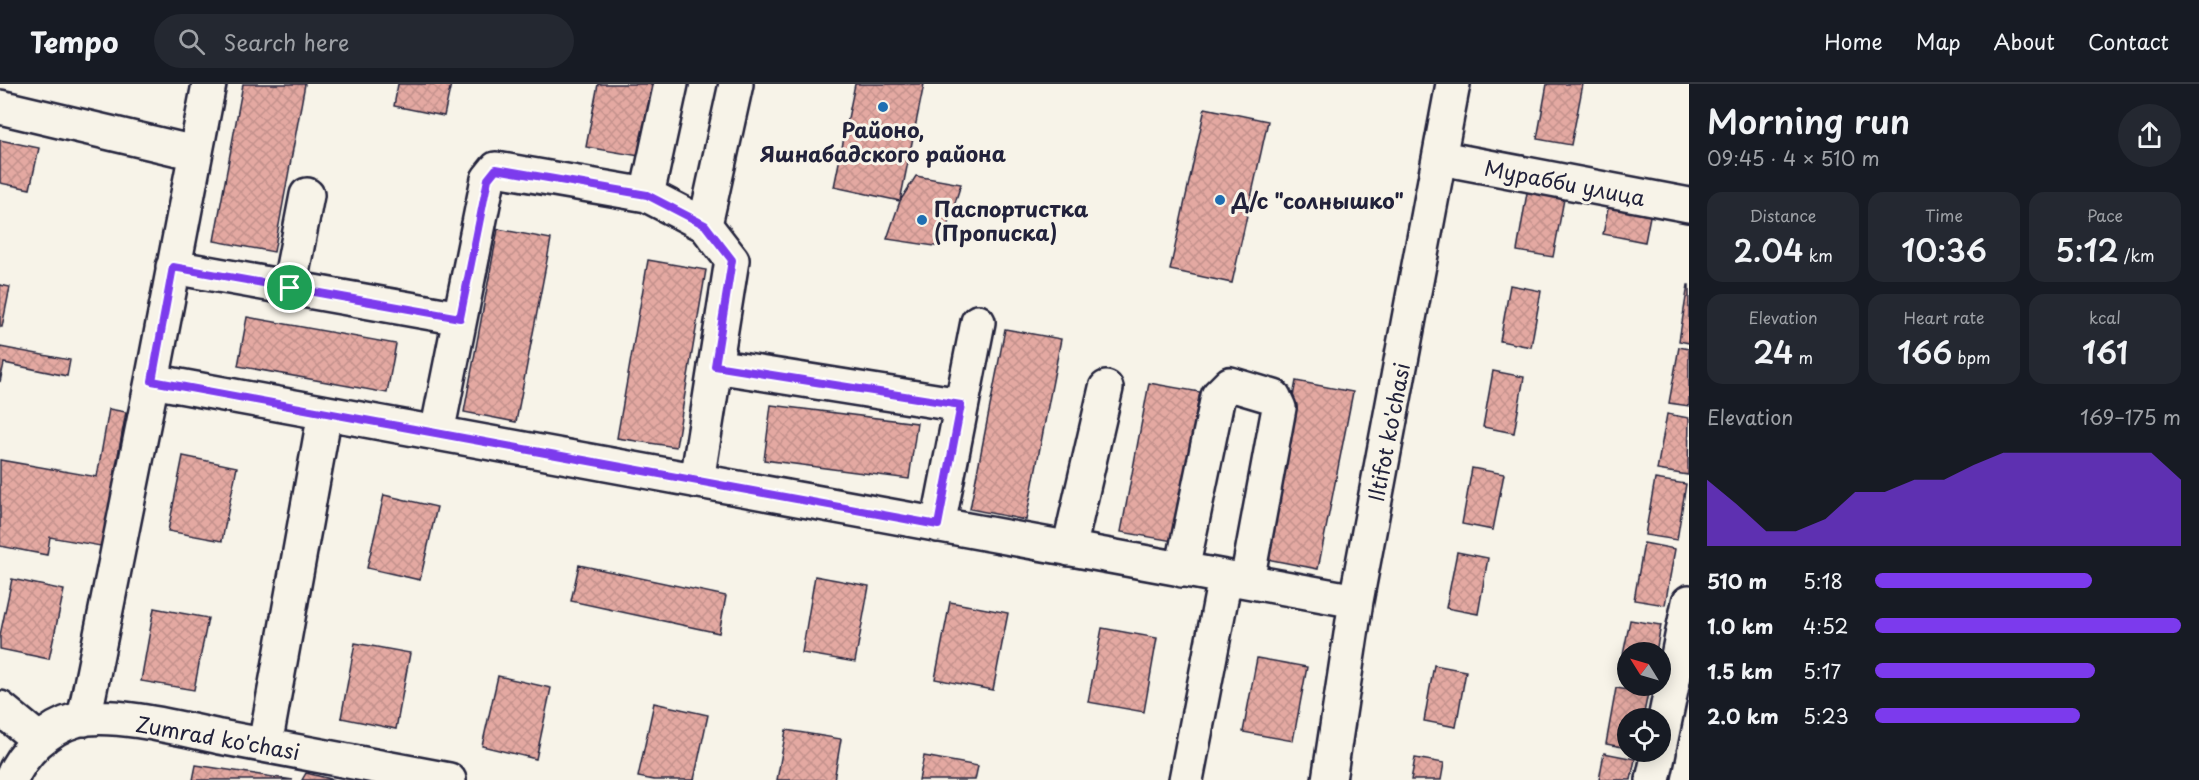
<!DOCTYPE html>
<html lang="en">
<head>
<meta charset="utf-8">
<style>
  :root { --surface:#171b24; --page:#242831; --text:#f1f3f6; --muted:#9ea1a6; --line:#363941; --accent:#7c3aed }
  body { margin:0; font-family:"Playpen Sans",sans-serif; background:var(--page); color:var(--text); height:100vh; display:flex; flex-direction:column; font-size:22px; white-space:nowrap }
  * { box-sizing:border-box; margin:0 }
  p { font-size:20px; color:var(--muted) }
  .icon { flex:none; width:33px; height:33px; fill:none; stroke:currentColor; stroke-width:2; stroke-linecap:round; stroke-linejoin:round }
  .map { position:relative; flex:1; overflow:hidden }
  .side { display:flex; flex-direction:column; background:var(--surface); width:510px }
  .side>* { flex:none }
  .needle { width:39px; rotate:307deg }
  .buttons { position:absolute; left:1617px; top:558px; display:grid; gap:12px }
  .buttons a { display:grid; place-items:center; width:54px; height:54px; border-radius:50%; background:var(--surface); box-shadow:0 3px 15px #0003; font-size:30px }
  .pin { position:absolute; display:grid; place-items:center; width:51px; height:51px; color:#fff; margin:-26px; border:3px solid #fff; border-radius:50%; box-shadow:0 2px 6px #0007 }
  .round { display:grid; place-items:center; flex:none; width:63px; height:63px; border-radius:32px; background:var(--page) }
  .head { display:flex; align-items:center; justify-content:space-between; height:102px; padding:0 18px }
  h1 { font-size:33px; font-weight:600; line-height:45px }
  .stats { display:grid; grid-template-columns:repeat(3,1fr); gap:9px; height:102px; padding:6px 18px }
  .stats div { display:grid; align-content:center; border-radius:15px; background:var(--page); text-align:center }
  .stats b { font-size:30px; font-weight:600 }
  .stats small { font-size:16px; font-weight:400 }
  .stats p { font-size:16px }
  .chart { height:168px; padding:12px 18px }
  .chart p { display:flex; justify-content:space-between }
  .chart svg { width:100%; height:108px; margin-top:6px; fill:var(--accent); opacity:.7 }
  ul { padding:0 18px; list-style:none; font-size:20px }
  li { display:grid; grid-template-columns:96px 72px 1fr; align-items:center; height:45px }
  li i { height:15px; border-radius:8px; background:var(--accent) }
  header { display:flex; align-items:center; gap:36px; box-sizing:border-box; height:84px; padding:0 30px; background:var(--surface); border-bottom:2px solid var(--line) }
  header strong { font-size:28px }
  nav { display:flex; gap:33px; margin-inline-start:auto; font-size:21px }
  .search { width:420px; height:54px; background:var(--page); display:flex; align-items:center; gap:15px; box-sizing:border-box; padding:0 21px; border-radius:33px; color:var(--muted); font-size:22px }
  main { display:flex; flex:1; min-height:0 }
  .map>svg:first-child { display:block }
  .building { fill:url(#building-cross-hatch); stroke:#22223b; stroke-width:1.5 }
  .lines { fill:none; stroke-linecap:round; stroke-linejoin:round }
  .minor-casing { stroke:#22223b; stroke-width:38 }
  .minor { stroke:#f7f3e8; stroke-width:33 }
  .route-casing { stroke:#fff; stroke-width:12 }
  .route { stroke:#7c3aed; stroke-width:8 }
  .poi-dot { fill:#1f6fb2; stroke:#f7f3e8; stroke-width:2 }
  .labels { text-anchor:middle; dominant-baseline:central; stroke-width:6; stroke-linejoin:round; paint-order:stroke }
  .poi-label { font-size:21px; font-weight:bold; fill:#22223b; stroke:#f7f3e8; text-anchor:start }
  .street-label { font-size:21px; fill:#22223b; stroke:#f7f3e8 }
</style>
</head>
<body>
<header>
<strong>Tempo</strong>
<div class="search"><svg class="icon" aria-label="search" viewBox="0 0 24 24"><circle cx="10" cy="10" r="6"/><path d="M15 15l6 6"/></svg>Search here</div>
<nav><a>Home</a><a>Map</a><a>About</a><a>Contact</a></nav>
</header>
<main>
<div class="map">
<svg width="1689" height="696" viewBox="0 0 1689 696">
  <defs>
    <pattern id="building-cross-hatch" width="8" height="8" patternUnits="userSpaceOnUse" patternTransform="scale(1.5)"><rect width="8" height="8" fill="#e4a9a2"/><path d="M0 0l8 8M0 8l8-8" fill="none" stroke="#c3918c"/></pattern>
  </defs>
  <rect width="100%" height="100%" fill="#f7f3e8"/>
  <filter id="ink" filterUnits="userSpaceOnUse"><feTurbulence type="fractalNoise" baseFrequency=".0167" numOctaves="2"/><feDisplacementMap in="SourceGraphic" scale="12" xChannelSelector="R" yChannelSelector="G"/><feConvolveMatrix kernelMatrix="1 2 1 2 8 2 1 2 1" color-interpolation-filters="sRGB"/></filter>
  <g filter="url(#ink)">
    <path class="building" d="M243 0H305L274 168 214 157Z
      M398 0H451L444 32 394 22Z
      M598 0H653L639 72 586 63Z
      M855 0H924L900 117 834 103Z
      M1547 0H1583L1571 61 1537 55Z
      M1205 24 1268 37 1232 199 1170 186Z
      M0 56 39 64 30 105 0 99Z
      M916 92 961 100 941 163 887 155 900 117Z
      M1528 103 1565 110 1553 173 1517 167Z
      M1609 120 1651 127 1645 158 1603 150Z
      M498 145 551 155 516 338 464 328Z
      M648 176 706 186 676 363 617 354Z
      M0 201 10 203 2 243H0Z
      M1510 201 1541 207 1531 263 1500 257Z
      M1688 201H1689V259L1679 257Z
      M247 233 396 260 387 309 238 282Z
      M1005 245 1061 255 1026 436 970 425Z
      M0 263 70 276 67 292 4 279 0 298Z
      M1679 263 1689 265V322L1669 319Z
      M1493 287 1524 293 1514 349 1483 343Z
      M1296 297 1353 308 1318 485 1262 474Z
      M1149 299 1200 308 1173 457 1121 448Z
      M771 321 917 339 909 395 764 376Z
      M109 325 126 328 114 393 124 395 112 464 50 453 47 471 0 462V376L97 393Z
      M1667 330 1689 334 1688 391 1657 386Z
      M183 372 237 383 222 457 168 447Z
      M1472 384 1504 390 1493 446 1462 440Z
      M1655 395 1686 400 1677 456 1645 451Z
      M384 411 437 423 420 496 367 484Z
      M1644 459 1675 465 1665 521 1634 516Z
      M1457 468 1488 474 1478 530 1446 524Z
      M579 481 726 512 719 549 571 517Z
      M815 492 869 502 855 578 802 569Z
      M12 495 64 506 49 575 0 565V551Z
      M950 518 1008 529 993 606 935 595Z
      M154 524 208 534 194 606 141 597Z
      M1630 536 1661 541 1656 568H1628V593L1619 591Z
      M1102 544 1157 554 1144 628 1088 618Z
      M355 559 410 569 396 645 341 634Z
      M1257 574 1307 583 1293 657 1243 648Z
      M1434 581 1466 587 1456 643 1424 637Z
      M498 592 551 604 536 675 482 662Z
      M1616 604 1648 609 1643 634H1628V664L1606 660Z
      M654 619 708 631 694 696H654L638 693Z
      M786 646 841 655 834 696H777Z
      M1604 669 1635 675 1631 696H1599Z
      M924 672 978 682 975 696H919Z
      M1415 674 1444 679 1441 696H1411Z
      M196 681 293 696H193Z
      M306 689 335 696H302Z"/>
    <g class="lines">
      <defs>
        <path id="minor" d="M209 0 152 297 1356 517
          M0 23 195 69
          M1441 74 1689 121
          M647 111 671 0
          M705 141 736 0
          M173 183 460 234
          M289 204 307 111
          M715 282 961 321
          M437 349 488 95 496 85 647 111 705 141 732 176 697 397
          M938 441 978 238
          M1069 465 1106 304
          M1182 486 1218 312 1230 300 1274 313 1279 324 1247 497
          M0 624 39 656
          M84 635 152 297
          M1660 660 1689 518
          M265 661 325 329
          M11 696C22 669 47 644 76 636 112 627 183 645 220 653 297 667 373 682 449 696
          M1186 696 1225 494
          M1329 696 1356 517 1453 0
          M1653 696 1659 668"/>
      </defs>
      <use href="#minor" class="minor-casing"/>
      <use href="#minor" class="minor"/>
    </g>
  </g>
  <g class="lines" filter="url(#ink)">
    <defs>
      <path id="route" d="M496 85 647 111 705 141 732 176 715 282 961 321 938 441 152 297 173 183 460 234 488 95Z"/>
    </defs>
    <use href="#route" class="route-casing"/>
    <use href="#route" class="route"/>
  </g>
  <g class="poi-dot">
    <circle cx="883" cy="23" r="6"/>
    <circle cx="1220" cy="116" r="6"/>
    <circle cx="922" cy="136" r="6"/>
  </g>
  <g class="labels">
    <g class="poi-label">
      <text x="883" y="45" text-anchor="middle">Районо,<tspan x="883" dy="24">Яшнабадского района</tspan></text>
      <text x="1232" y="116">Д/с "солнышко"</text>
      <text x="934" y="124">Паспортистка<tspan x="934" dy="24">(Прописка)</tspan></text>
    </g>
    <g class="street-label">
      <text transform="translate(1565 98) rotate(11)">Мурабби улица</text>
      <text transform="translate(1388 348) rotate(-79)">Iltifot ko'chasi</text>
      <text transform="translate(218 653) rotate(10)">Zumrad ko'chasi</text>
    </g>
  </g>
</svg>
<div class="buttons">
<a><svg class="needle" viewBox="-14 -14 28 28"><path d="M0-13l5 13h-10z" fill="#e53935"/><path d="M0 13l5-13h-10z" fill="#9ea1a6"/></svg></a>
<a><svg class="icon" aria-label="locate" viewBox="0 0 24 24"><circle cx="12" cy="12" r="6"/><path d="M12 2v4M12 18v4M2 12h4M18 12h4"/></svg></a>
</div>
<div class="pin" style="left:290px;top:204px;background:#1e9e55"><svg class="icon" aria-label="arrive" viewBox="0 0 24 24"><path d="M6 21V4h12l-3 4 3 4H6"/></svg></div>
</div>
<section class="side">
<div class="head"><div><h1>Morning run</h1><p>09:45 · 4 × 510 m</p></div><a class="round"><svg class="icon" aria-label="share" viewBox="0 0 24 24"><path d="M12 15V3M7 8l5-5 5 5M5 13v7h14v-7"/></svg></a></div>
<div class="stats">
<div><p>Distance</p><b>2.04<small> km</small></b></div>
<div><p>Time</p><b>10:36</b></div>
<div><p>Pace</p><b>5:12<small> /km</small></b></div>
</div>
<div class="stats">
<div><p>Elevation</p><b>24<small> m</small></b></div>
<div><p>Heart rate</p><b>166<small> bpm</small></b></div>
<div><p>kcal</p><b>161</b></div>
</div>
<div class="chart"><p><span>Elevation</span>169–175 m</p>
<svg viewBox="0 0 160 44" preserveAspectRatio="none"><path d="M0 44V17L10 27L20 38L30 38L40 33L50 22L60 22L70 17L80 17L90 11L100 6L110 6L120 6L130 6L140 6L150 6L160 17V44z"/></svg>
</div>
<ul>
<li><b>510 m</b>5:18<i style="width:71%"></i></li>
<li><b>1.0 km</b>4:52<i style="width:100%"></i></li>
<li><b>1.5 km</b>5:17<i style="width:72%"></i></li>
<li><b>2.0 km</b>5:23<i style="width:67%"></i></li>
</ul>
</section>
</main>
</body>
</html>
